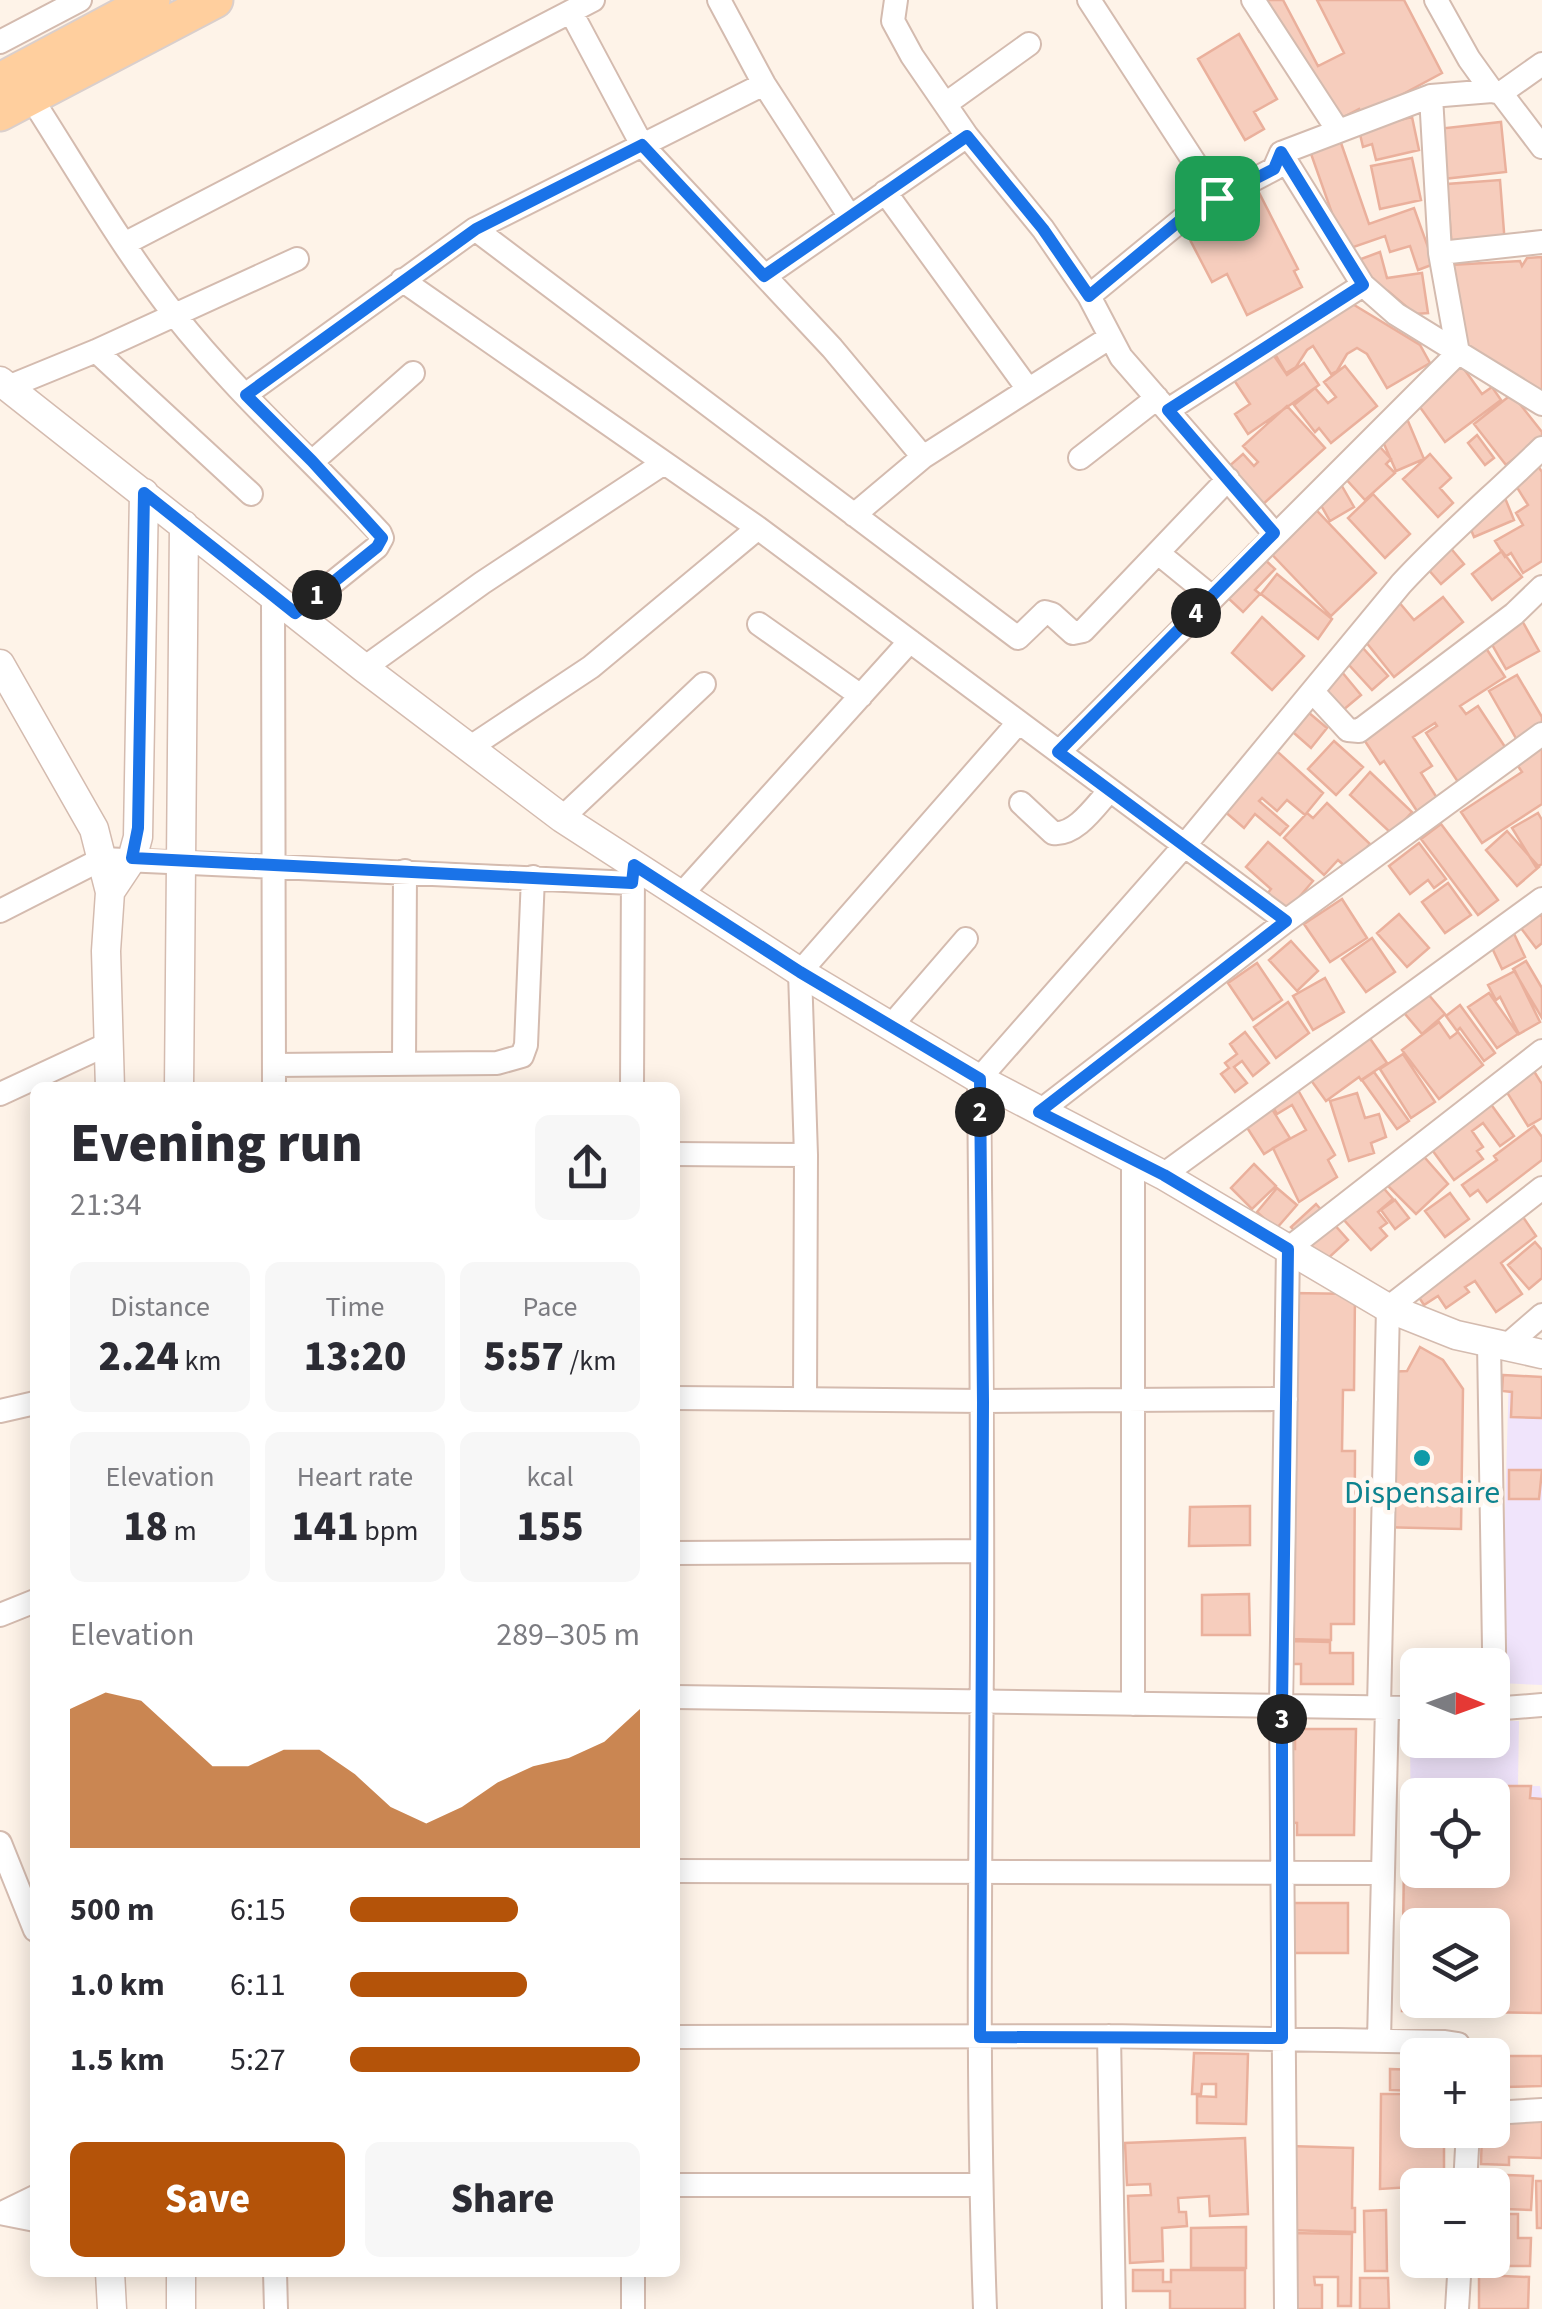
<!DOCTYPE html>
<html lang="en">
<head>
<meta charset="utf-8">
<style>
  :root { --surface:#fff; --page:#f7f7f7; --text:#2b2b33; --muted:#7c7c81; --accent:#b45309 }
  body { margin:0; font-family:"Source Sans 3",sans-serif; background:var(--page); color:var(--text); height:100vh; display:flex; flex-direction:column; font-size:38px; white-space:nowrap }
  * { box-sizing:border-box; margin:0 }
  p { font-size:32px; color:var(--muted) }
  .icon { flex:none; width:55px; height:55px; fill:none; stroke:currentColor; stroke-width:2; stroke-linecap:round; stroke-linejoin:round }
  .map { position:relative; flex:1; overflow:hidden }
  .panel { position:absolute; left:30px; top:1082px; width:650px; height:1195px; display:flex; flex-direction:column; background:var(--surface); border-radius:15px; box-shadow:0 5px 25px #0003 }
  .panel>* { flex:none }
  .needle { width:65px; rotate:91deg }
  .controls { position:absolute; left:1400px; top:1648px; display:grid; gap:20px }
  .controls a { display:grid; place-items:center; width:110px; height:110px; border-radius:15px; background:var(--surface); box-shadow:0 5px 25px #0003; font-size:50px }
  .pin { position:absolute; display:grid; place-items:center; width:85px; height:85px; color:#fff; margin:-42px; border-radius:20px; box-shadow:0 5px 15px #0006 }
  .km { position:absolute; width:50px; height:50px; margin:-25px; border-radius:50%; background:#222; color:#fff; font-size:28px; line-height:50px; text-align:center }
  .round { display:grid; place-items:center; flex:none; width:105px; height:105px; border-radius:15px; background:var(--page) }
  .overview { display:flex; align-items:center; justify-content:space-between; height:170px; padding:0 40px }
  h1 { font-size:55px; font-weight:800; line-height:75px }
  .metrics { display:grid; grid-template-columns:repeat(3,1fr); gap:15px; height:170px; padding:10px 40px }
  .metrics div { display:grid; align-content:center; border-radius:15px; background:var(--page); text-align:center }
  .metrics b { font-size:42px; font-weight:800 }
  .metrics small { font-size:28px; font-weight:400 }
  .metrics p { font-size:28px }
  .chart { height:280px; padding:20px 40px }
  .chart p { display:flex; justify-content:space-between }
  .chart svg { width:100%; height:180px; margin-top:10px; fill:var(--accent); opacity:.7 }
  .primary-button { display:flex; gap:20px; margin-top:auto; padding:20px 40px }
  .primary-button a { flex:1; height:115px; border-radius:15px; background:var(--accent); color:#fff; font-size:40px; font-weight:800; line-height:115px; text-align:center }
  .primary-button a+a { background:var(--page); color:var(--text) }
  ul { padding:0 40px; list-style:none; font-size:32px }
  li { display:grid; grid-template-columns:160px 120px 1fr; align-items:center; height:75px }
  li i { height:25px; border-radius:12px; background:var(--accent) }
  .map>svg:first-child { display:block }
  .education { fill:#f0e4fb; fill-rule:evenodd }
  .building { fill:#f6cdbd; stroke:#eab09c; stroke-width:2.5; fill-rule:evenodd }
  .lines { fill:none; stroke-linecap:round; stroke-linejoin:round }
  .minor-casing { stroke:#d4bbaf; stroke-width:26 }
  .tertiary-casing { stroke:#d4bbaf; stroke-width:31 }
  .primary-casing { stroke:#dacfcc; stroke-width:39 }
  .minor { stroke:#fff; stroke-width:22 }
  .tertiary { stroke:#fff; stroke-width:28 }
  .primary { stroke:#ffcf9e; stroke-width:35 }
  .route-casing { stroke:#fff; stroke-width:20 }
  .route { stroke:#1a73e8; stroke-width:12 }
  .culture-dot { fill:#0f9aa8; stroke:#fff7f0; stroke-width:4 }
  .labels { text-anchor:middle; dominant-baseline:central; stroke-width:9; stroke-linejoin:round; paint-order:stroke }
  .culture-label { font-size:32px; fill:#0d838f; stroke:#fff7f0 }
</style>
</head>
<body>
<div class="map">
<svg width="1542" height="2309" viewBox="0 0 1542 2309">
  <rect width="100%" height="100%" fill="#fef3e8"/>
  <path class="education" d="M1509 1374 1542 1377V1685L1500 1683Z
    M1410 1721H1417L1418 1740H1492L1493 1721H1519L1518 1786H1540L1542 1797V2008L1412 2009ZM1418 1795H1492V1870H1418ZM1418 1925H1492V2000H1418Z"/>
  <path class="building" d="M1243 0H1283L1318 66 1344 53 1317 0H1404L1442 73 1362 116 1359 109 1338 120 1270 25 1259 31Z
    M1239 34 1277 99 1254 112 1264 129 1245 140 1198 59Z
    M1412 117 1419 150 1376 160 1372 144 1363 147 1359 130Z
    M1501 122 1506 172 1443 179 1437 129Z
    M1340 140 1369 224 1414 208 1434 264 1418 270 1410 246 1390 252 1385 236 1345 250 1310 151Z
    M1412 158 1421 200 1380 209 1371 166Z
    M1250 175 1298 269 1294 271 1302 287 1247 315 1227 274 1212 282 1176 213Z
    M1500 180 1505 245 1452 249 1447 184Z
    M1380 252 1387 278 1422 273 1428 313 1415 314 1388 291 1373 293 1353 262Z
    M1542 257V395L1461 342 1450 265 1520 261 1522 266 1527 258Z
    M1341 297 1420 345 1430 363 1387 388 1367 354 1357 348 1347 354 1337 371 1331 374 1313 346 1307 350 1296 367 1286 373 1267 340Z
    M1266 344 1287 375 1304 363 1319 385 1248 434 1235 414 1250 404 1228 371Z
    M1459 362 1482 394 1492 387 1501 400 1445 442 1412 396Z
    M1345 366 1377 406 1331 443 1319 428 1315 432 1294 405 1315 388 1328 403 1336 397 1324 382Z
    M1512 394 1542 432V437L1506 465 1474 424Z
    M1287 406 1325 448 1261 506 1227 468 1243 454 1254 466 1258 462 1243 446Z
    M1405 414 1424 459 1396 471 1376 426Z
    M1477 435 1494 458 1485 465 1468 443Z
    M1370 436 1391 459 1386 464 1395 473 1365 500 1335 467Z
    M1430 454 1451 478 1440 488 1453 503 1438 517 1403 479Z
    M1538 466 1542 472V561L1523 573 1511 553 1505 557 1495 541 1523 525 1516 513 1528 505 1513 481Z
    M1335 474 1354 507 1330 521 1311 488Z
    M1373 494 1410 534 1385 558 1348 518Z
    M1303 496 1376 573 1331 616 1258 540Z
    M1505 498 1514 520 1474 537 1465 515Z
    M1443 539 1464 564 1441 584 1420 560Z
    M1249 545 1275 569 1255 590 1260 594 1243 612 1213 584Z
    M1502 551 1522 577 1492 600 1472 574Z
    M1277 574 1332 619 1318 639 1261 594Z
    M1393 595 1414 620 1443 597 1463 622 1394 677 1353 626Z
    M1515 608 1539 651 1506 669 1482 627Z
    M1262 617 1304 656 1272 690 1232 653Z
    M1478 636 1505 677 1460 706 1466 714 1478 706 1507 750 1458 782 1426 733 1437 726 1435 723 1413 737 1432 766 1421 773 1437 798 1417 811 1384 761 1380 764 1355 726 1389 717 1379 702Z
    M1354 638 1388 676 1372 690 1338 653Z
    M1337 666 1361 695 1336 716 1312 688Z
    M1517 675 1542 717V725L1517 740 1489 691Z
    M1302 707 1327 728 1311 748 1286 726Z
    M1334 741 1363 767 1336 795 1308 769Z
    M1542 741V804L1482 843 1461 812 1522 772 1514 760Z
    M1268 743 1323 793 1305 815 1287 800 1277 811 1262 798 1259 801 1288 826 1280 835 1255 814 1244 828 1216 804Z
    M1370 772 1412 812 1392 834 1350 795Z
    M1327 803 1370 844 1347 868 1338 860 1324 875 1284 838 1307 813 1313 818Z
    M1538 813 1542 820V864L1536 867 1512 828Z
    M1441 824 1498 900 1478 915 1421 839Z
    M1507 831 1539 867 1517 886 1486 850Z
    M1268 842 1313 881 1287 911 1267 894 1271 889 1246 867Z
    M1419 843 1446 879 1434 888 1428 880 1410 894 1389 866Z
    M1448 883 1471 915 1445 933 1422 902Z
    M1342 899 1367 938 1330 962 1304 924Z
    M1530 901 1542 917V943L1536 948 1511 915Z
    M1399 914 1429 948 1407 967 1377 933Z
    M1508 921 1525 957 1502 969 1485 933Z
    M1372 938 1395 972 1366 992 1342 959Z
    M1291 941 1318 971 1297 991 1269 960Z
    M1526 961 1542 988V1018L1513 969Z
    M1257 963 1282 1000 1253 1020 1228 983Z
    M1515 971 1540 1022 1519 1034 1500 997 1496 1000 1488 985Z
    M1325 978 1344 1012 1313 1030 1293 996Z
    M1417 981 1445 1014 1422 1034 1394 1001Z
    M1489 993 1518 1034 1497 1048 1468 1007Z
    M1288 1002 1309 1033 1276 1058 1254 1027Z
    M1460 1005 1495 1053 1484 1061 1460 1028 1457 1031 1446 1016Z
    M1439 1022 1450 1038 1458 1032 1483 1065 1439 1099 1402 1050Z
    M1362 1027 1387 1063 1361 1080 1359 1077 1326 1101 1303 1069Z
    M1245 1032 1269 1063 1253 1076 1242 1061 1234 1067 1247 1083 1235 1092 1221 1074 1229 1068 1225 1063 1237 1054 1230 1044Z
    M1403 1054 1435 1102 1411 1118 1380 1069Z
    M1527 1060 1542 1084V1118L1528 1126 1498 1078Z
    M1374 1072 1409 1121 1397 1129 1362 1080Z
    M1290 1076 1335 1155 1328 1160 1337 1177 1299 1202 1273 1148 1306 1130 1292 1105 1277 1114 1264 1091Z
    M1482 1092 1514 1136 1500 1146 1483 1123 1472 1131 1483 1147 1477 1151 1483 1159 1454 1180 1422 1136Z
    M1357 1093 1365 1118 1379 1114 1386 1137 1371 1143 1374 1153 1349 1161 1330 1101Z
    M1265 1098 1290 1138 1264 1154 1239 1115Z
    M1534 1126 1542 1137V1160L1487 1202 1478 1190 1470 1196 1462 1185 1497 1160 1494 1156Z
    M1411 1142 1448 1184 1416 1214 1378 1176Z
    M1254 1164 1276 1186 1252 1209 1231 1188Z
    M1373 1176 1393 1199 1378 1212 1387 1223 1380 1228 1387 1236 1371 1250 1335 1210Z
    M1277 1188 1297 1205 1276 1229 1257 1212Z
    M1450 1193 1469 1219 1445 1237 1425 1211Z
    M1395 1200 1409 1218 1395 1229 1381 1210Z
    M1316 1204 1348 1240 1324 1262 1291 1227Z
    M1519 1211 1536 1236 1501 1263 1522 1294 1496 1312 1475 1281 1465 1287 1469 1292 1446 1308 1438 1296 1424 1305 1411 1285Z
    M1535 1242 1542 1250V1278L1529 1289 1508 1265Z
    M1292 1293 1355 1294 1354 1390H1343L1342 1451H1355L1354 1624H1331V1640L1287 1639Z
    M1420 1347 1443 1360 1463 1389 1461 1529 1379 1527 1387 1372 1407 1371Z
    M1503 1375 1542 1377V1418L1511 1417 1512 1392 1502 1391Z
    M1509 1470H1542L1539 1499H1509Z
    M1250 1506V1545L1189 1546 1190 1507Z
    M1249 1594 1250 1635H1202V1595Z
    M1290 1641 1330 1642V1653H1353V1684H1301V1664H1290Z
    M1295 1729H1356L1354 1835H1297V1823L1284 1822V1749H1295Z
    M1505 1786H1531L1530 1798 1542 1799V2013L1402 2011 1404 1860H1407L1408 1828 1418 1829V1870H1492V1795L1483 1794H1505ZM1418 1925H1492V2000H1418Z
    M1288 1903H1348V1953H1289Z
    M1194 2053 1248 2054 1246 2124 1197 2123V2096L1216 2097V2084H1202L1201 2094H1192Z
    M1504 2056H1542V2086L1504 2087Z
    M1390 2069 1418 2070V2091L1390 2090Z
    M1381 2094H1418V2130H1444V2185L1380 2189Z
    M1492 2117 1542 2119V2158L1509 2157V2165L1481 2164 1482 2130H1492Z
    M1245 2138 1248 2214 1210 2216 1209 2196 1178 2198 1179 2212H1186L1187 2226 1162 2228 1163 2261 1130 2263 1128 2196 1151 2195 1150 2184 1127 2185 1125 2143Z
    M1289 2146 1353 2148 1352 2208H1355V2232L1286 2230Z
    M1507 2175 1533 2176 1531 2210 1505 2209Z
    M1479 2180 1500 2181 1498 2210H1492V2185H1479Z
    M1536 2181H1542V2228H1537Z
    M1386 2210 1387 2271H1365L1364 2211Z
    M1492 2214H1518V2238H1531L1530 2266H1481V2260H1492Z
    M1246 2227V2268H1191V2228Z
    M1286 2233 1352 2234 1351 2306H1338V2277H1314L1315 2285H1322V2309H1285Z
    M1133 2270H1163V2282H1171V2270H1245V2309H1170V2291H1133Z
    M1479 2275 1529 2277 1528 2309H1479Z
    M1360 2278H1388L1389 2309H1360Z"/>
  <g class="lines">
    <defs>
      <path id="minor" d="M719 0 764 84 850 217
        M896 0 893 21 912 56 967 136 1043 229 1089 296 1121 357 1274 533
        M1089 0 1217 197
        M1253 0 1337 129
        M1436 0 1469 59 1492 91 1501 93 1542 147
        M571 12 642 145 832 348 923 457
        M0 42 80 0
        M1492 91 1431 96 1281 153 1363 285 1396 314 1542 404
        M1501 93 1542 64
        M30 96C77 169 121 246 174 314 236 393 312 460 380 533L382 538 377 547 295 613
        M947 103 1029 44
        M885 192 1028 389
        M475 229 1018 638 1045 612 1052 614 1073 633 1083 631 1228 479
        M124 244 593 0
        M1440 253 1542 242
        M765 276 967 136
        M402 280 758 528 1286 921
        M1089 296 1190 213 1274 169 1281 153
        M96 351 251 494
        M8 387 96 351 297 259
        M245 395 475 229 764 84
        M1168 410 1363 285
        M1080 458 1157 398
        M313 461 413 373
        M854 515 923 457 1109 338
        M1158 553 1212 597
        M273 596 274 1088
        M759 624 861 696
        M364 668 482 583 664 463
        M1313 692 1348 730 1359 731 1514 614 1542 587
        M469 748 591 667 758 528
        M1059 752 1458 353 1440 253 1431 96
        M1021 803 1053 833C1076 836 1096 805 1110 790
        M562 818 704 684
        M680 896 910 641
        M0 911 102 859 632 883
        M890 1027 966 939
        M404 1064 405 871
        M274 1065 497 1063 522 1056 526 1045 533 877
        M632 1088 633 869
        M0 1094 110 1043
        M1039 1112 1286 921 1542 734
        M675 1154 806 1155
        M1163 1175 1542 899
        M1489 1343 1495 1709
        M1505 1347 1542 1315
        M675 1398 983 1401 1286 1399
        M805 1399 806 1155 800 972 1018 723
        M0 1411 35 1403
        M675 1553 982 1551
        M0 1615 35 1601
        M675 1697 1418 1708
        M1133 1704V1160
        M1379 1707 1388 1308 1542 1188
        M1492 1709 1542 1705
        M0 1843 35 1930
        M675 1871 1383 1873
        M1109 2036 1114 2309
        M675 2037 1109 2036 1445 2042 1458 2044 1463 2055
        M1379 2040 1387 1707
        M1492 2113 1542 2110
        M675 2185H980
        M1465 2185 1468 2130
        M0 2213 35 2220
        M2 2213 35 2197
        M275 2272 276 2309
        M633 2272V2309
        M985 2309C977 2093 980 1876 982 1660 983 1466 981 1272 979 1079L1185 845 1401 584C1445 536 1495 494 1542 448
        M1286 2309 1281 1706 1288 1249 1542 1051
        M1457 2309 1460 2260"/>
      <path id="tertiary" d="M0 381 364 668 562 818 800 972 979 1079 1163 1175 1388 1308 1456 1335 1542 1354
        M0 664 94 829 110 892 106 951 110 1088
        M110 892 132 859 138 837 144 493
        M179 1088 184 525
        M110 2272 112 2309
        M181 2272V2309"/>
      <path id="primary" d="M0 81 152 0
        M0 113 215 0"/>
    </defs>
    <use href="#minor" class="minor-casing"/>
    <use href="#tertiary" class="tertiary-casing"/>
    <use href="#primary" class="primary-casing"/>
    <use href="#minor" class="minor"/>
    <use href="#tertiary" class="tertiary"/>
    <use href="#primary" class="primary"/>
  </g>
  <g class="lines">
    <defs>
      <path id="route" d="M967 136 1043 229 1089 296 1190 212 1274 169 1281 152 1363 285 1168 410 1274 533 1058 752 1286 921 1039 1112 1164 1175 1288 1249 1282 1706V2038L980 2037 983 1402 980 1079 800 972 634 865 632 883 132 858 138 828 144 493 295 613 377 547 382 538 312 461 246 395 476 229 642 145 764 276Z"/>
    </defs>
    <use href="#route" class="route-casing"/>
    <use href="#route" class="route"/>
  </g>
  <circle class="culture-dot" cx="1422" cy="1458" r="10"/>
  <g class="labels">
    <g class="culture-label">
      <text x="1422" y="1493">Dispensaire</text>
    </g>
  </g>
</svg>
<div class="controls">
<a><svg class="needle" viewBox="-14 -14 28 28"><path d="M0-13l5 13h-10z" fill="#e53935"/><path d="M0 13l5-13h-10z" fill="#7c7c81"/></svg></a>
<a><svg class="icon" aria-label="locate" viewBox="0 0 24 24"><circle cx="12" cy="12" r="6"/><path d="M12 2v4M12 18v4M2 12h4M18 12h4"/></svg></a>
<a><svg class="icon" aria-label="layers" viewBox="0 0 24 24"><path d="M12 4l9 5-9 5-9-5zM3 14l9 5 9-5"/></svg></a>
<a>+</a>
<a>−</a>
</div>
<div class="pin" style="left:1217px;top:198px;background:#1e9e55"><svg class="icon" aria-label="arrive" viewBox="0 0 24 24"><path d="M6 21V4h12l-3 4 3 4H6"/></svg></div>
<b class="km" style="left:317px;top:595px">1</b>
<b class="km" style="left:980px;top:1112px">2</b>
<b class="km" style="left:1282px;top:1719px">3</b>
<b class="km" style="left:1196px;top:613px">4</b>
<section class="panel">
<div class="overview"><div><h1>Evening run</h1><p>21:34</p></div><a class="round"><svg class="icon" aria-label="share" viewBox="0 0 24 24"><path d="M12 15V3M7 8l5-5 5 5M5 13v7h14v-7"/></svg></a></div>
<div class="metrics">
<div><p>Distance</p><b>2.24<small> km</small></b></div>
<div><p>Time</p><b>13:20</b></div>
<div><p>Pace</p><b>5:57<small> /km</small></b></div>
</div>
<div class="metrics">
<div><p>Elevation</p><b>18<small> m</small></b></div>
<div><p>Heart rate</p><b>141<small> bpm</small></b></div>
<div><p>kcal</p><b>155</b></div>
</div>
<div class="chart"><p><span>Elevation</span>289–305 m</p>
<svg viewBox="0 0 160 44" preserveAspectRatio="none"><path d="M0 44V10L10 6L20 8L30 16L40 24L50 24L60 20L70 20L80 26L90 34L100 38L110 34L120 28L130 24L140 22L150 18L160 10V44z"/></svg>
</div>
<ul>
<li><b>500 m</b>6:15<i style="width:58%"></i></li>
<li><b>1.0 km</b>6:11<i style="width:61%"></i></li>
<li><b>1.5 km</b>5:27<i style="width:100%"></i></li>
</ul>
<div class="primary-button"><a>Save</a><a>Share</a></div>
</section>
</div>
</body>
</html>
